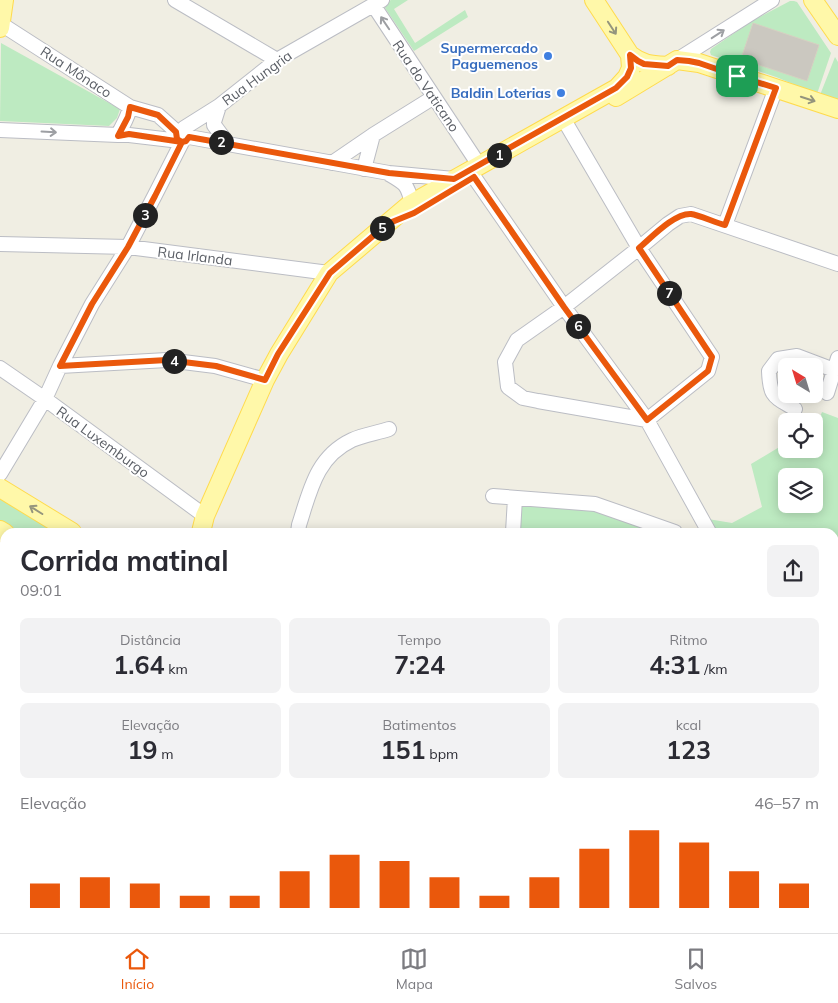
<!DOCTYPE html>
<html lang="pt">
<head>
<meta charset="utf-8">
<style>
  :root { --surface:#fff; --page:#f2f2f3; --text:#2b2b33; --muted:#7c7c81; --line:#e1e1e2; --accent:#ea580c }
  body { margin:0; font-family:Mulish,sans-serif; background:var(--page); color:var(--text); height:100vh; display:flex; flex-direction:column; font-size:19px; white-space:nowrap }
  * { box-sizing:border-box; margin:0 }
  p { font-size:16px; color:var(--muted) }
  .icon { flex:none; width:28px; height:28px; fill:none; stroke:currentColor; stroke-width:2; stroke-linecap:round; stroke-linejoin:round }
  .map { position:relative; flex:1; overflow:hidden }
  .panel { position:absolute; left:0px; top:528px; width:839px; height:406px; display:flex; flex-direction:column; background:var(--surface); border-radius:15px 15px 0 0; box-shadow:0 2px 12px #0003 }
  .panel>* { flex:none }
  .needle { width:32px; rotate:322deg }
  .controls { position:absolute; left:778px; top:358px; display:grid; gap:10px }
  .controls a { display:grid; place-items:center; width:45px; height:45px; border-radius:8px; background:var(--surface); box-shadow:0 2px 12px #0003; font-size:25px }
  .pin { position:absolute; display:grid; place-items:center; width:42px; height:42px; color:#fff; margin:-21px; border-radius:10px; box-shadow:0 2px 8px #0006 }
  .km { position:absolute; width:25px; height:25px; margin:-12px; border-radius:50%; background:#222; color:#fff; font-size:14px; line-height:25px; text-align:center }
  .round { display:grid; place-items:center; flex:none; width:52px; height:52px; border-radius:8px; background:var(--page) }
  .headline { display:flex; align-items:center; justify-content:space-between; height:85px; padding:0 20px }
  h1 { font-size:28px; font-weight:700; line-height:38px }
  .figures { display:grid; grid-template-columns:repeat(3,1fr); gap:8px; height:85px; padding:5px 20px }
  .figures div { display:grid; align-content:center; border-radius:8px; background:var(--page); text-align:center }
  .figures b { font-size:25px; font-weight:700 }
  .figures small { font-size:14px; font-weight:400 }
  .figures p { font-size:14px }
  .chart { height:140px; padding:10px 20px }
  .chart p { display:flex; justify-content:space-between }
  .chart svg { width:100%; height:90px; margin-top:5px; stroke:var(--accent); stroke-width:6 }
  .menu { display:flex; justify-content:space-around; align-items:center; height:70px; border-top:1px solid var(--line); background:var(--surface); font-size:14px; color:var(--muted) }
  .menu a { display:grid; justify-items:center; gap:2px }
  .menu .selected { color:var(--accent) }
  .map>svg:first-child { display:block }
  .green { fill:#bdeac1; fill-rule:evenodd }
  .building { fill:#cbc8c0; stroke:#d5d0c1 }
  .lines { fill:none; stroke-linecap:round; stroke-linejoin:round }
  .minor-casing { stroke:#bbbdc4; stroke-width:16 }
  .major-casing { stroke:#ffdb4d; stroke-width:20 }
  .minor { stroke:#fff; stroke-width:14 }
  .major { stroke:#fff8a9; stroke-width:18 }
  .oneway { stroke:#9d9fa3 }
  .oneway2 { stroke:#94957d }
  .route-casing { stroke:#fff; stroke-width:10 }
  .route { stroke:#ea580c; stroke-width:6 }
  .shop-dot { fill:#3f7fe0; stroke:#fff; stroke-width:2 }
  .labels { text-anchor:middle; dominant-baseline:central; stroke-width:4; stroke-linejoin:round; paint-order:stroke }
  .shop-label { font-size:14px; font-weight:bold; fill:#366cbe; stroke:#fff; text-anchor:end }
  .street-label { font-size:14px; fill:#5b5f66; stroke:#fff }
</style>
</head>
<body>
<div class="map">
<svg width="838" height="933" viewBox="0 0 838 933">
  <rect width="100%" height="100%" fill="#f0eee3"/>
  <path class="green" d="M391 0H408L394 9 415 43 465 10 468 17 414 51 385 8 387 2Z
    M790 1H794L797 2 831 53 817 94 776 77 711 55 710 52 711 49 752 21Z
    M1 43 120 109 117 118 109 126 0 121Z
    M835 57 838 62V101L820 95Z
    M822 412 838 418V700L834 692V532H710L702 518 732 523 762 507 751 464 786 443V449H814V426L817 424ZM786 476H814V504H786Z
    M0 495 63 532H18L0 522Z
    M519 506 595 510 664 532H517Z
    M0 550 5 554V726L0 742Z
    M834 744H838V933H679L682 929H834Z
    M220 929H357L359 933H191Z"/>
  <path class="building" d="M753 23 819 45 807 81 741 59Z"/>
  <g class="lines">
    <defs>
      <path id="minor" d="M175 0 277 60
        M374 6 479 165
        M1 24 130 107 158 115 177 132
        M677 60 772 0
        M219 106 214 122V125L228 144
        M567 125 639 248 712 357 708 371 647 420 538 401 523 398 508 387 505 362 517 340 564 307 639 248 668 224 680 216 691 214 838 264
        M184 128 219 106 277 60 382 0
        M0 130 118 135H129L180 141
        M118 135C122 126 128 118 130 107
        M189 137 389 173 454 179
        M332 163 373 135 434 97
        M364 169 373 135
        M389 174C406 184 407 184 412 203
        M474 177 564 307 647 420 709 532
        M725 225 776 88
        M0 244 128 247 329 273
        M60 366 167 360 215 366 265 380
        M0 368 45 399 205 516
        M827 393 838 358
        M795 409C774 396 770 398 769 371L778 359 797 356 834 370
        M0 474 45 399 60 366 92 304 128 247 155 195 182 142
        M493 496 595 504 675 532
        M298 532 299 525C310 491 316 457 352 440 363 435 377 433 389 429
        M513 532 515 498
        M0 821 5 807
        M672 933 676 929"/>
      <path id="major" d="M594 0 630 55C643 65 652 65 668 66
        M813 0 838 36
        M0 28 4 0
        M616 97 677 60 699 63 838 109
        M0 488 72 532
        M0 530 5 533
        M201 532 205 516 265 380 279 354 329 273 409 205 617 88 627 77 631 68 630 55
        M834 724 838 726
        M70 933 73 929"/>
    </defs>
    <use href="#minor" class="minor-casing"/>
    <use href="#major" class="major-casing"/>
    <use href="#minor" class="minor"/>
    <use href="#major" class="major"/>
  </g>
  <defs><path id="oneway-shaft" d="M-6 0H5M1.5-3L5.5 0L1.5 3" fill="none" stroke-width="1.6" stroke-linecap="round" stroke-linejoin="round" transform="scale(1.25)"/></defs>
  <g class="oneway">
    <use href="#oneway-shaft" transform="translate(385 23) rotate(-124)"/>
    <use href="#oneway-shaft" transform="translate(718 34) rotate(-33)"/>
    <use href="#oneway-shaft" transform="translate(49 132) rotate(3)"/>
  </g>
  <g class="oneway2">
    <use href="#oneway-shaft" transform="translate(612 28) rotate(57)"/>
    <use href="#oneway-shaft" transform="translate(808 99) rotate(18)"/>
    <use href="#oneway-shaft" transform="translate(36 510) rotate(-148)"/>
  </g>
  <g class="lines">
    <defs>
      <path id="route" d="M737 76 699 63 689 61 677 60 668 66 644 64 638 61 630 55 631 68 627 77 616 88 454 179 389 173 189 137 186 141 182 142 129 134 118 136 128 117 130 107 158 115 176 132 177 139 182 142 155 196 128 247 92 304 60 366 167 360 216 366 265 380 278 354 330 273 387 224 414 213 474 177 564 307 647 420 708 371 712 357 639 248C651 238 674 213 691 214 699 215 716 223 725 225L776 88 737 76"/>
    </defs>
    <use href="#route" class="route-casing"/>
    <use href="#route" class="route"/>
  </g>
  <g class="shop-dot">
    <circle cx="548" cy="56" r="5"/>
    <circle cx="561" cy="93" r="5"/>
  </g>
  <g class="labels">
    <g class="shop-label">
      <text x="538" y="48">Supermercado<tspan x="538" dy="16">Paguemenos</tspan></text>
      <text x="551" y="93">Baldin Loterias</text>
    </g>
    <g class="street-label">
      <text transform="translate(76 72) rotate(33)">Rua Mônaco</text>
      <text transform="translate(257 78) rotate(-36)">Rua Hungria</text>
      <text transform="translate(426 86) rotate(56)">Rua do Vaticano</text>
      <text transform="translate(195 256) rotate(7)">Rua Irlanda</text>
      <text transform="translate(103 442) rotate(36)">Rua Luxemburgo</text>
    </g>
  </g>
</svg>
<div class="controls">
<a><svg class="needle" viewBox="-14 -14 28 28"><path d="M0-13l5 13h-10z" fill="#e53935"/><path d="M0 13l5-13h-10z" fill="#7c7c81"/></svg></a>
<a><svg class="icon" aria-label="locate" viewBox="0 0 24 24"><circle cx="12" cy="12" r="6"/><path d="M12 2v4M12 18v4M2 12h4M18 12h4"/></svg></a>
<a><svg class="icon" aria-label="layers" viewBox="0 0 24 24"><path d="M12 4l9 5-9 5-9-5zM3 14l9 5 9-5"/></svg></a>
</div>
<div class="pin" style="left:737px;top:76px;background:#1e9e55"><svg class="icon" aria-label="arrive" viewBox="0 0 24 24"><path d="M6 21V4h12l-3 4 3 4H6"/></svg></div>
<b class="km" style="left:499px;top:155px">1</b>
<b class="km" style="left:221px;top:142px">2</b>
<b class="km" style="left:145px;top:215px">3</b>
<b class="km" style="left:174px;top:361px">4</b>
<b class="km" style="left:382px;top:228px">5</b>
<b class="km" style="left:578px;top:326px">6</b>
<b class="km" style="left:669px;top:293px">7</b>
<section class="panel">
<div class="headline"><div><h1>Corrida matinal</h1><p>09:01</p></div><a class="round"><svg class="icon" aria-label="share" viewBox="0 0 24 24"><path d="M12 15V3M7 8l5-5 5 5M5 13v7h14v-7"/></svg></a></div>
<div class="figures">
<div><p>Distância</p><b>1.64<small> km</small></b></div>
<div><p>Tempo</p><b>7:24</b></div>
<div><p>Ritmo</p><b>4:31<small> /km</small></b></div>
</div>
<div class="figures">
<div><p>Elevação</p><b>19<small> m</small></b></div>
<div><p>Batimentos</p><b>151<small> bpm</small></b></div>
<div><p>kcal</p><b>123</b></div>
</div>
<div class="chart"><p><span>Elevação</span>46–57 m</p>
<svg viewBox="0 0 160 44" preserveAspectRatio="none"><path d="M5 44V32M15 44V29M25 44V32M35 44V38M45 44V38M55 44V26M65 44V18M75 44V21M85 44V29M95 44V38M105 44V29M115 44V15M125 44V6M135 44V12M145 44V26M155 44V32"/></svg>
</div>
</section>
</div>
<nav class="menu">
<a class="selected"><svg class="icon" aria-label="home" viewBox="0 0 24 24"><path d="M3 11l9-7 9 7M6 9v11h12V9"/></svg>Início</a>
<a><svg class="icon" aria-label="map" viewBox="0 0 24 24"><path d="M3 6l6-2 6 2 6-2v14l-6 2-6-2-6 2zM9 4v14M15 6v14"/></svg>Mapa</a>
<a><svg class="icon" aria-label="saved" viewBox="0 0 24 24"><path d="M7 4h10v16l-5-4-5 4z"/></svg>Salvos</a>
</nav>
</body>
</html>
